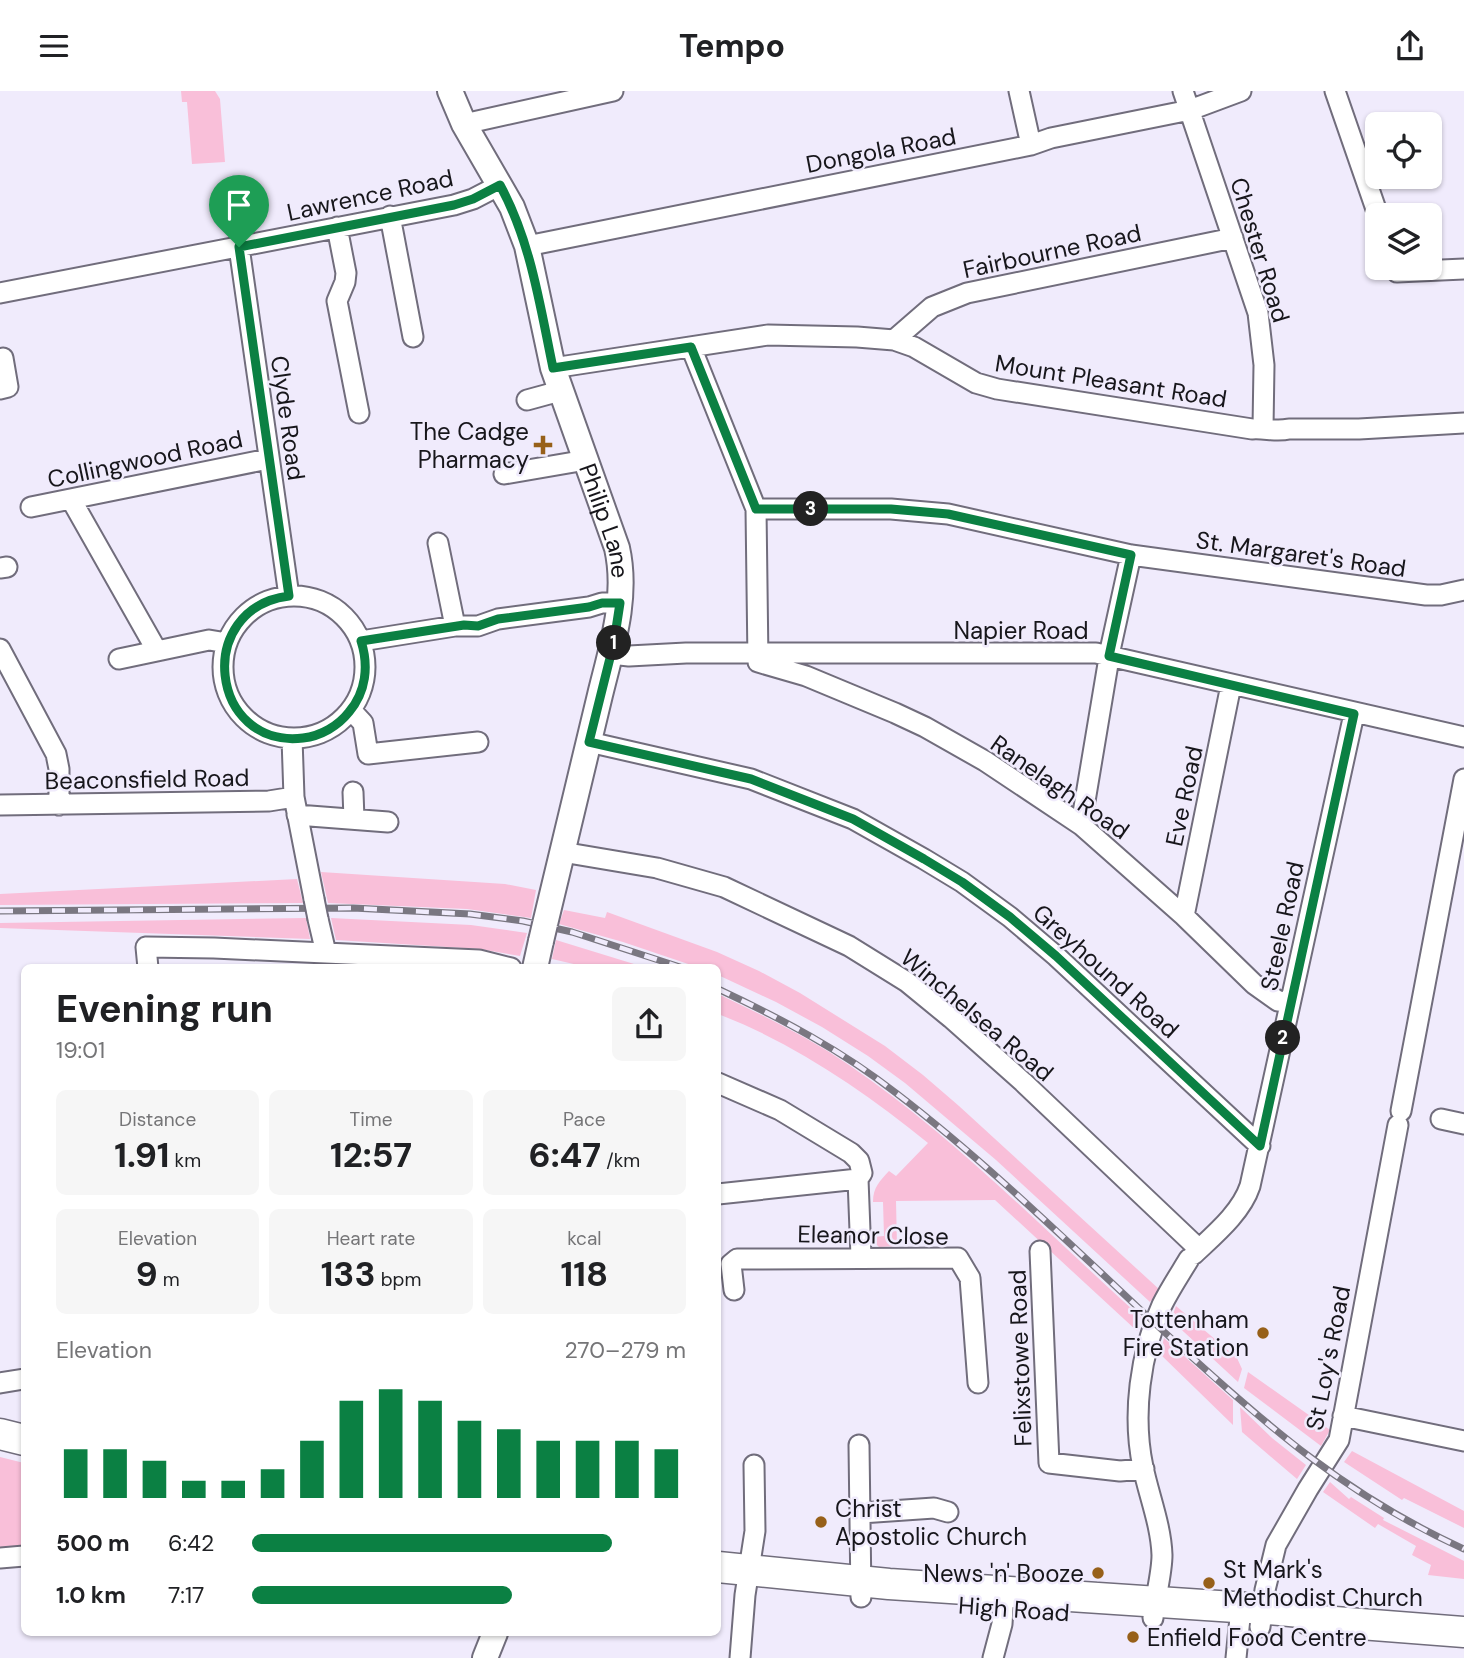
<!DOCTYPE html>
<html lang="en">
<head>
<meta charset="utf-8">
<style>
  :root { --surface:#fff; --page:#f6f6f6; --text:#202124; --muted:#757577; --accent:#0b8043 }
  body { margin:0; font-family:"DM Sans",sans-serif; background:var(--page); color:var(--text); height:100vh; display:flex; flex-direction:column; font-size:26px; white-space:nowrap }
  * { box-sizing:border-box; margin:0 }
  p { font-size:23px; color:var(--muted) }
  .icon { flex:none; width:38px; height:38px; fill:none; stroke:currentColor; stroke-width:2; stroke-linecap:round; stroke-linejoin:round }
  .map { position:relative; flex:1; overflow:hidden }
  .drawer { position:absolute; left:21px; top:873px; width:700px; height:672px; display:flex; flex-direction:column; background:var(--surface); border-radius:10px; box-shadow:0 2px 5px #0004 }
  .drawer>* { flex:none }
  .controls { position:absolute; left:1365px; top:21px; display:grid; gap:14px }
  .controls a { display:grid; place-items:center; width:77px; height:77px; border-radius:10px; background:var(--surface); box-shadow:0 2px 5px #0004; font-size:35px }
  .pin { position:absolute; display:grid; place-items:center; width:60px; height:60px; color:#fff; margin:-72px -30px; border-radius:50% 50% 50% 0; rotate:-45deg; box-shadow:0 0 7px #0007 }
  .pin .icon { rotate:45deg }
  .km { position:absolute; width:35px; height:35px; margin:-18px; border-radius:50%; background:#222; color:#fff; font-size:19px; line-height:35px; text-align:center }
  .round { display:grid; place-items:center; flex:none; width:74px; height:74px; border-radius:10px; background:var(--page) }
  .headline { display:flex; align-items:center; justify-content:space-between; height:119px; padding:0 35px }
  h1 { font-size:38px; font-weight:700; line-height:52px }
  .metrics { display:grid; grid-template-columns:repeat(3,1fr); gap:10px; height:119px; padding:7px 35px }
  .metrics div { display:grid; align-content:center; border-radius:10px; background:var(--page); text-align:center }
  .metrics b { font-size:35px; font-weight:700 }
  .metrics small { font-size:19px; font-weight:400 }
  .metrics p { font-size:19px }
  .chart { height:196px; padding:14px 35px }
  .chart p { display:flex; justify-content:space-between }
  .chart svg { width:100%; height:126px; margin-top:7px; stroke:var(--accent); stroke-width:6 }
  ul { padding:0 35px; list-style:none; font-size:23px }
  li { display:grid; grid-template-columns:112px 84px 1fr; align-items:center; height:52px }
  li i { height:18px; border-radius:9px; background:var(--accent) }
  header { display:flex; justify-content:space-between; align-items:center; height:91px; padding:0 35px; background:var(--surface); font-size:32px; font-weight:700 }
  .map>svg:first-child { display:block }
  .green { fill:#f9bfd9 }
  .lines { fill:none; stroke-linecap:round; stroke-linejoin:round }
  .minor-casing { stroke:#716d7c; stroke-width:23 }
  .major-casing { stroke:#716d7c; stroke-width:28 }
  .highway-casing { stroke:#716d7c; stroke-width:33 }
  .minor { stroke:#fff; stroke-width:19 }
  .major { stroke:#fff; stroke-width:24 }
  .highway { stroke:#fff; stroke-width:30 }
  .rail-casing { stroke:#7a7781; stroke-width:7 }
  .rail { stroke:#f0ebfc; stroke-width:4.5; stroke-dasharray:13; stroke-linecap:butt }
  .minor-bridge-casing { stroke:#716d7c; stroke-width:23; stroke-linecap:butt }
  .major-bridge-casing { stroke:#716d7c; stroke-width:28; stroke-linecap:butt }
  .minor-bridge { stroke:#fff; stroke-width:19 }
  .major-bridge { stroke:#fff; stroke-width:24 }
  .route-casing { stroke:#fff; stroke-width:14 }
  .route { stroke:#0b8043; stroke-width:9 }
  .poi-dot { fill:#976019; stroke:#f0ebfc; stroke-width:2.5 }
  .labels { text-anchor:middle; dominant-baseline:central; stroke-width:5; stroke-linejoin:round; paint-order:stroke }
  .street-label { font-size:24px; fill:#17161b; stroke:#f0ebfc }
  .poi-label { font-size:24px; fill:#17161b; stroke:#f0ebfc; text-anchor:end }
</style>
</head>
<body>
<header><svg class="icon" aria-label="menu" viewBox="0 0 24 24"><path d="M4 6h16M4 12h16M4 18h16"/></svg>Tempo<svg class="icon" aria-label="share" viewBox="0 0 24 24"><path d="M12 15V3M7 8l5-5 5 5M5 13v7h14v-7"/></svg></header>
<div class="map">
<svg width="1464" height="1567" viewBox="0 0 1464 1567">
  <rect width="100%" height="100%" fill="#f0ebfc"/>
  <path class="green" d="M181 0H215L220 8 225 71 192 73 187 11H182Z
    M321 781 505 793 536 799 531 827 467 818 328 812Z
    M297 788 303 812 0 814V803Z
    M564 819 605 827 607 821 717 861 759 880 800 902 885 955 923 984 959 1015 1160 1199 1150 1211 996 1069 905 992 868 965 822 936 776 911 718 884V877H700L623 851 559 833Z
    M306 827 310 848 0 837V832Z
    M331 827 471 834 527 842 520 865 480 858 336 849Z
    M556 849 647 877H591L552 868Z
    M718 903C762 924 808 946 849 974 956 1047 1047 1142 1143 1228L1137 1240 995 1109 896 1110 897 1155 879 1156 874 1151 873 1146 884 1145 883 1111H873C873 1096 880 1090 889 1080L896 1085 928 1052C864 1000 794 952 718 923Z
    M1176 1215 1237 1267 1242 1278 1238 1291 1171 1229Z
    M1164 1247 1233 1309V1334L1160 1263Z
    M1248 1281 1330 1339 1321 1355 1244 1297Z
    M1240 1316 1272 1347 1306 1374 1297 1388 1242 1341Z
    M1352 1360 1464 1420V1437L1404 1407 1402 1409 1344 1371Z
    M0 1366 24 1372V1454L22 1455 0 1457Z
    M1330 1391 1349 1408 1351 1406 1384 1427 1383 1429 1464 1470V1488L1428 1484 1431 1474 1412 1464 1416 1455 1378 1433 1375 1437 1323 1401Z"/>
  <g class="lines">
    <defs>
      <path id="minor" d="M1019 0 1031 54
        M1183 0 1258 222 1264 274 1263 337
        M1335 0 1378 124
        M464 33 613 0
        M390 125 413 246
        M337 136 346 182 345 191 337 210 359 322
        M527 155 1031 54 1051 47 1190 19 1241 0
        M239 156 289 505
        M1395 177 1397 181 1464 178
        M0 202 454 114 473 108 500 94
        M894 249 932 216 967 202 1233 147
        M691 256 756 418 758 571 806 585 895 622 925 636 985 670 1081 734 1184 825 1254 893 1278 910 1290 911
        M553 277 768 244 857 246 894 249 914 256 976 292 997 298 1252 338C1265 337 1276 341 1289 338H1359L1464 332
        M0 298 8 296 3 267
        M527 309 560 300
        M504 383 586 369
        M72 410 157 560 209 549 227 552
        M31 416 268 368
        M756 418H891L948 423 1131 464 1426 504H1441L1464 499
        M438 452 455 535
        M0 477 7 476
        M223 576a71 71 0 1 1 142 0a71 71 0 1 1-142 0Z
        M361 550 455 535H478L498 528 589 516 602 512H620
        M0 558 56 663 59 678V714
        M611 563 629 565 686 562H1096L1464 646
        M119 568 157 560
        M351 619 363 632 368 663 478 651
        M292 647 294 706 314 808
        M589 651 751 688 853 728 924 768 962 791 1010 826 1056 865 1260 1055
        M353 701 354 728
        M0 714 269 710 294 706
        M297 724 388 731
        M1081 734 1111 555 1131 464
        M562 761 657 777 724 796 849 855 907 891 951 927 1023 991 1199 1158
        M1184 825 1231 594
        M318 828 326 862
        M148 877 146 856 214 857 479 869 511 877
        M718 992 780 1019 851 1062 859 1070 862 1082 858 1088 861 1166
        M1401 1020 1464 688
        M1441 1028 1464 1033
        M718 1103 858 1088
        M1040 1160 1049 1372 1120 1380 1144 1378
        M1194 1163C1214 1144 1241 1122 1250 1095L1354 623
        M734 1199 731 1173 737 1168 958 1167 970 1187 978 1292
        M0 1292 24 1288
        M1343 1325 1464 1350
        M859 1354 861 1506
        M861 1422 934 1417 948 1421
        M0 1467 24 1465
        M1153 1527C1155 1507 1162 1483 1162 1464 1161 1434 1149 1405 1143 1376 1132 1324 1140 1262 1162 1214 1170 1198 1180 1183 1189 1168
        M1260 1536 1265 1499 1276 1454 1308 1398 1339 1349 1398 1034
        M740 1567 745 1504 755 1440 754 1374
        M993 1567 1002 1533 1004 1501
        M1236 1567 1241 1517"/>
      <g id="major">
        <path id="s1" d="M450 0 464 33 512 116 527 155 553 277 617 457C628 506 612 555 600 604 582 680 564 756 545 833"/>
        <path d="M535 877 541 850"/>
        <path d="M485 1567 495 1542"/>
      </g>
      <path id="highway" d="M0 1343 24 1349
        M718 1476 889 1493 1280 1519 1300 1521 1309 1529 1464 1541"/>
    </defs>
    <use href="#minor" class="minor-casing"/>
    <use href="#major" class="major-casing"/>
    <use href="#highway" class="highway-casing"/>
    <use href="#minor" class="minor"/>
    <use href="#major" class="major"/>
    <use href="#highway" class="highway"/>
    <defs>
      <path id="rail" d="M0 820 353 817 470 823 523 830 572 841 683 877
        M718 898C780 927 841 959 896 1002 994 1077 1082 1165 1173 1249 1267 1335 1347 1405 1464 1458"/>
    </defs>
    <use href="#rail" class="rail-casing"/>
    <use href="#rail" class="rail"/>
    <defs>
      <path id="minor-bridge" d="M314 808 318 828"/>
      <path id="major-bridge" d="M541 850 545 833"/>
    </defs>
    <use href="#minor-bridge" class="minor-bridge-casing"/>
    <use href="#major-bridge" class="major-bridge-casing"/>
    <use href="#minor-bridge" class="minor-bridge"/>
    <use href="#major-bridge" class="major-bridge"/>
  </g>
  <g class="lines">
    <defs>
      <path id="route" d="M500 94C531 151 540 215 553 277L691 256 756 418H891L948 423 1131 464 1109 565 1354 623 1260 1055 1056 865 1010 826 962 791 924 768 853 728 751 688 589 651 614 551 620 512H602L589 516 498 528 478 535 464 534 361 550C369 575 366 601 349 621 338 635 321 645 303 647 210 658 193 517 289 505L239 156 454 114 473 108Z"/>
    </defs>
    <use href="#route" class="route-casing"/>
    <use href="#route" class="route"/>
  </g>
  <g class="poi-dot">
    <path d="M539.5 343.5h7v7h7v7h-7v7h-7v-7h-7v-7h7z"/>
    <circle cx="1263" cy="1242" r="7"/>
    <circle cx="821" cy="1431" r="7"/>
    <circle cx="1098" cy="1482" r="7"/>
    <circle cx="1209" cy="1492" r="7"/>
    <circle cx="1133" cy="1546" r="7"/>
  </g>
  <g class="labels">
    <g class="street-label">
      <text transform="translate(881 59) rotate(-11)">Dongola Road</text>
      <text transform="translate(370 104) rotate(-12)">Lawrence Road</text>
      <text transform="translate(1260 159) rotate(73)">Chester Road</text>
      <text transform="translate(1052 160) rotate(-12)">Fairbourne Road</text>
      <text transform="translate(1111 290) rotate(9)">Mount Pleasant Road</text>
      <text transform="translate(288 327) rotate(82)">Clyde Road</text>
      <text transform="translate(145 368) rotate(-12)">Collingwood Road</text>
      <text stroke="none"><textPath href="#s1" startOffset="460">Philip Lane</textPath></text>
      <text transform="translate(1301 463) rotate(8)">St. Margaret's Road</text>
      <text x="1021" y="539">Napier Road</text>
      <text transform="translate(147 688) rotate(-1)">Beaconsfield Road</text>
      <text transform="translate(1060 696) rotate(35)">Ranelagh Road</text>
      <text transform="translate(1184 705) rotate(-78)">Eve Road</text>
      <text transform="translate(1282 835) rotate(-78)">Steele Road</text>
      <text transform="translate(1106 880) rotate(42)">Greyhound Road</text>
      <text transform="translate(977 924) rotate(40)">Winchelsea Road</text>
      <text transform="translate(873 1144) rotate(1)">Eleanor Close</text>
      <text transform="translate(1020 1267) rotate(-92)">Felixstowe Road</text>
      <text transform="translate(1328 1267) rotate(-79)">St Loy's Road</text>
      <text transform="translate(1014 1518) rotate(4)">High Road</text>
    </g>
    <g class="poi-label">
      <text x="529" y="340">The Cadge<tspan x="529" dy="28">Pharmacy</tspan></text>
      <text x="1249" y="1228">Tottenham<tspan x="1249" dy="28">Fire Station</tspan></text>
      <text x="835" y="1417" text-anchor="start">Christ<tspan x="835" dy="28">Apostolic Church</tspan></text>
      <text x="1223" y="1478" text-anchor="start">St Mark's<tspan x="1223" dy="28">Methodist Church</tspan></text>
      <text x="1084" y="1482">News 'n' Booze</text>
      <text x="1147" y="1546" text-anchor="start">Enfield Food Centre</text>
    </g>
  </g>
</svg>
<div class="controls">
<a><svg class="icon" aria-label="locate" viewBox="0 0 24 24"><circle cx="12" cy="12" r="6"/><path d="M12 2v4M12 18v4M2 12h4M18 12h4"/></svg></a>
<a><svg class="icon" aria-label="layers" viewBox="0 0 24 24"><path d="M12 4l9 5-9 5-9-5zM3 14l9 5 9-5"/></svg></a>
</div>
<div class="pin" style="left:239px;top:156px;background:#1e9e55"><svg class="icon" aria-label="arrive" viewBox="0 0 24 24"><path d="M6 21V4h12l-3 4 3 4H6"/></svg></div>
<b class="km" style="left:614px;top:552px">1</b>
<b class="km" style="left:1283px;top:947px">2</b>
<b class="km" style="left:811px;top:418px">3</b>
<section class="drawer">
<div class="headline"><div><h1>Evening run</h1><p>19:01</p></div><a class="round"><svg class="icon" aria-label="share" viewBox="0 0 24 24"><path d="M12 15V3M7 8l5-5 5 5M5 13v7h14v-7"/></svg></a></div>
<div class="metrics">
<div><p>Distance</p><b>1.91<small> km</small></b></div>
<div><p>Time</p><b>12:57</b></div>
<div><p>Pace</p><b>6:47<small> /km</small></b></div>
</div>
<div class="metrics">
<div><p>Elevation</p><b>9<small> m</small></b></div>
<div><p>Heart rate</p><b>133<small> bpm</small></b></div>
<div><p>kcal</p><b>118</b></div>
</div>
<div class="chart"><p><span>Elevation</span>270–279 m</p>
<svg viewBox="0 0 160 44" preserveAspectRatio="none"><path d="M5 44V27M15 44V27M25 44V31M35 44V38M45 44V38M55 44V34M65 44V24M75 44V10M85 44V6M95 44V10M105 44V17M115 44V20M125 44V24M135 44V24M145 44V24M155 44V27"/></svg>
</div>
<ul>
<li><b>500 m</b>6:42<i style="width:83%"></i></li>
<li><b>1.0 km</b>7:17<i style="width:60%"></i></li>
</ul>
</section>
</div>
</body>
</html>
